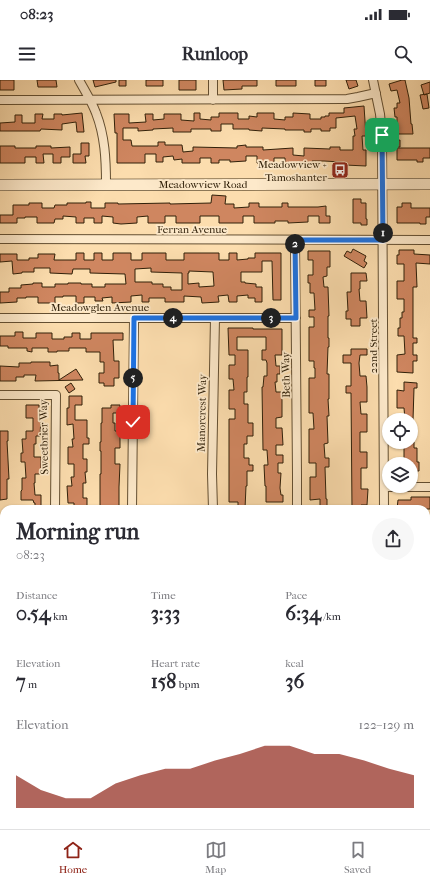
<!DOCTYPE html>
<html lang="en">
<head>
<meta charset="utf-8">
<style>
  :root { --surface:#fff; --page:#f7f7f7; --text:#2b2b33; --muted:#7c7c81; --line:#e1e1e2; --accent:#8f2418 }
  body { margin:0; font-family:"IM FELL French Canon",serif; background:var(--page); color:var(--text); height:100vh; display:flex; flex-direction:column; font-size:15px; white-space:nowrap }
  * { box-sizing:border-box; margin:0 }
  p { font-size:13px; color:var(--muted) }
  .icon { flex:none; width:22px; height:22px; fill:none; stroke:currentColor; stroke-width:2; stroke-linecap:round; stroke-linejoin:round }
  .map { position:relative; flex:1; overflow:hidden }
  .sheet { position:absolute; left:0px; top:425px; width:430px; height:324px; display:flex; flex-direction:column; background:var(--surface); border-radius:12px 12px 0 0; box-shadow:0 1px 3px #0004 }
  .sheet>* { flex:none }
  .fabs { position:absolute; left:382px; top:333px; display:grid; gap:8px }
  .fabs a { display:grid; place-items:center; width:36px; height:36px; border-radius:50%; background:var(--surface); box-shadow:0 1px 3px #0004; font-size:20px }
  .pin { position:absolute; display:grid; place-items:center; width:34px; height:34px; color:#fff; margin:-17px; border-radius:8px; box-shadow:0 2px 6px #0006 }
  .km { position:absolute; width:20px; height:20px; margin:-10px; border-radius:50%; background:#222; color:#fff; font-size:11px; line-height:20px; text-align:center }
  .round { display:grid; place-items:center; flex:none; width:42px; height:42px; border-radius:21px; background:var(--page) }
  .head { display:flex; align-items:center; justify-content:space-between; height:68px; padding:0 16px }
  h1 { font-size:22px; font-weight:700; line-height:30px }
  .metrics { display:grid; grid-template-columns:repeat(3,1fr); gap:6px; height:68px; padding:4px 16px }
  .metrics div { display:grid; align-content:center }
  .metrics b { font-size:20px; font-weight:700 }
  .metrics small { font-size:11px; font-weight:400 }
  .metrics p { font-size:11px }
  .chart { height:112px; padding:8px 16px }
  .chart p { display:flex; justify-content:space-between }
  .chart svg { width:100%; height:72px; margin-top:4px; fill:var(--accent); opacity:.7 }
  .status { display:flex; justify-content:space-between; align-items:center; height:28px; padding:0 20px; background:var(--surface); direction:ltr }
  .status svg { height:11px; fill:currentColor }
  header { display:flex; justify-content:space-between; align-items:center; height:52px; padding:0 16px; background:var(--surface); font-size:18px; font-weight:700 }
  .tabs { display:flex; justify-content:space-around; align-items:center; height:56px; border-top:1px solid var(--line); background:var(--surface); font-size:11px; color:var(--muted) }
  .tabs a { display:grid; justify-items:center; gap:2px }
  .tabs .active { color:var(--accent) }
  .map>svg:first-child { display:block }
  .building { fill:#cf8660; stroke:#302009; fill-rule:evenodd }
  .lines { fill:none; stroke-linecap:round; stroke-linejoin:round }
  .service-casing { stroke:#634f32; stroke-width:5.5 }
  .minor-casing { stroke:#634f32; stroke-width:10 }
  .tertiary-casing { stroke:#634f32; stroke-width:12 }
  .secondary-casing { stroke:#302009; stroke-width:12 }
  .path { stroke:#302009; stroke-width:1; stroke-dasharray:3 2; stroke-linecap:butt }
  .service { stroke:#fde9ca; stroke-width:4 }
  .minor { stroke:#fde9ca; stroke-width:8 }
  .tertiary { stroke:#fde9ca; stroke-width:10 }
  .secondary { stroke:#fde9ca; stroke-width:11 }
  .route-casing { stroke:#fff; stroke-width:8 }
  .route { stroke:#1a73e8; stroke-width:5 }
  .labels { text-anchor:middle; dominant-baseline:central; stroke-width:3.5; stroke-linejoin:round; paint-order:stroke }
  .poi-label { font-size:11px; fill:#302009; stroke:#fde9ca; text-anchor:end }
  .street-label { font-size:11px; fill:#302009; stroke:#fde9ca }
</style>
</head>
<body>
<div class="status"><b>08:23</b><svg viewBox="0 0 49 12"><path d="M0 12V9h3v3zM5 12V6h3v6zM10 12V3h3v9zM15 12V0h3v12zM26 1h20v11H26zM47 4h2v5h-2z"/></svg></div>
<header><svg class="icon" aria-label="menu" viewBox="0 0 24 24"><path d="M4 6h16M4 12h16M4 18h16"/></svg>Runloop<svg class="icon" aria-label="search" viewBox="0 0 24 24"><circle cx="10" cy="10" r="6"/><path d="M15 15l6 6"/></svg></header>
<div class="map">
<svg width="430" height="749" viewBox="0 0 430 749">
  <rect width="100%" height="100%" fill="#fcddae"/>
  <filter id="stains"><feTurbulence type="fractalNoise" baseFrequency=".005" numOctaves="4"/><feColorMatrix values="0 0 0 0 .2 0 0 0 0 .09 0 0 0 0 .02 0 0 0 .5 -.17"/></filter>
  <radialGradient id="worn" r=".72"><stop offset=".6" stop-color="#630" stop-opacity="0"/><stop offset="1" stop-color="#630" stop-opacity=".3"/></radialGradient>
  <path class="building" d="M0 0H14V10H0Z
    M37 0H56L57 7H38Z
    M93 0H116V2L95 7Z
    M119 0H126V6H119Z
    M146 0H163V6H146Z
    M179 0H196V10H179Z
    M223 0H257V6H242V9L224 10Z
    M276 0H296V6H276Z
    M315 0H326V6H315Z
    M346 0H356L358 6 349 9Z
    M402 0H405L409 18 411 44H412L413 54H397V37H395L394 28H397V23H400L397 10 391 11 389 4Z
    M430 2V13L424 15 421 5Z
    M427 14 429 28 423 29 420 15Z
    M364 26 366 56H362L363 70H366V86L345 85V83L341 82 324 81H312V83H285V78H274V83H257V76H246V81L230 82V80H219V83H211V78H200V83H182V79L174 80 173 76 163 77V82H156V74H145V83H117V53H115L114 34H129V43L146 42 145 34H153V40L164 39V34H181V40L194 41V33H200V39L211 40V37H219V33H238V39H249V36L257 37V33H274V39L285 40V37H293V33L310 34V39H321V37H325V36H329V33H344V28ZM355 36 357 49H354L355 56H353V70H340V67H330V69L304 68V76L293 75V68L263 70V67H246V65L237 66V68L193 67V71L183 72 182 65H165V62H158V66H132L131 60H123V48H138V51L153 50V49L173 48V52H191V49H211V51H221V44H233V49H249V50L262 51V48L285 49V50H304V52H311V49H321V51H330V48H336V38Z
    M82 33 84 52H77L76 42 62 44V50L41 49 40 51H0V43L15 42V35H22V43H35V34H43L42 39H54V34H62V35Z
    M400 60V67H394L393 61Z
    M81 63H89V76H85L86 83H73V74H81Z
    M0 66H15V68H36V66H51V68L70 67V77H61V83H53V74H43L44 83H36V77H25V83H0Z
    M397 68H430V78H423V82H417V80H397Z
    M212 115 226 116 225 124H234V128L249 127V123H259V127H282V123H288V127H318L326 126V136H330V143H319V136H308V142L288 143V141H275V143H254V136H243V143H219V136H200V143H176V136H165V143H148V136L137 137V143L121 144 113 143V137L102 136V143H94V138H84V143H76V137L63 136V139H55L54 143H37V137H25V138H17V143H0V135H13V125H29V123H42V128H54L55 125H67V123H86V122H91V128H105V123H118V124L170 123V124L211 123Z
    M353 119H361V123H366V139H367V145H361V143H353Z
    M402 123H411V128H430V137H426V144H420V143H397V127H402Z
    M353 169 366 176 364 181 367 183 364 188 344 176 347 171 351 173Z
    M399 170H414V174L430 175V184L416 183 417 207H413V258H417V263H413V275H417V281H413V293L397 292V275L405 274 404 256H398V248H400V238H402V232H404V219H397V201H404V184H397V175H399Z
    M308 171H330V187H327V196L323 197 324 207H328L329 236H328V258H329V267H328L327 294H329V319H328L329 336H327L328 363 324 364 325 378H329V387H325L326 419H327V426H320V419L310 420V397H316V383H309V349H314L313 333H309V298H315V288H314V281H309V247H314V237H309V230H315L314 213H310V203H308V195H313V180H308Z
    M76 173H84V180H94V173H102V180H113V173H131V180H142V173H166V180H184V173H219V180H229V173H237V180L248 179V178H255V173H281V220H273L272 181H262V192H241V202H245V203L256 204V207H262V222H255V218H248V215L237 216V222H229L228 215 218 216 219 222 202 223 201 217 184 216V222H165V218H149V222H142V215L131 216V222L112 223V217L102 218 103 221H95V217H84V223H76V216H63V217H55V223H38V217H26V218H17V222L0 223V212H9V208H21V205L33 204V203H42V207H55V204H68V203H81V204H92V207H105V204H126L125 194 90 193V189H73L72 194 50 193V188H34V192H22V193L13 194 12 181 0 182V174H17V180H29V178H38V174H55L54 180H76ZM151 188V192L182 193V210H171V207H163V204H152V202H135V189ZM189 191 213 192 214 206 199 207V203L188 204V193H189Z
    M351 193H366L367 201H360V209H359L360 221H366L367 238H360V246H351V239H346V231H348L347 212H351Z
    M228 248H253V249H282V275H275L276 286H280V294H277V302H275L276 312H282V337L276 338V348H282L283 365H276V375H283V383H278V393H281L280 408 281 415H283V422H266V406H265L264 385H268L267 370H263L262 307H263L264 296H267V283L266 280H262V270H266V257H237V270H248V297H247V312H244V324H248V343H253V356H247V364H244V378H249V385H253V391H247V406H246L245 429H238V422H229V339H235V329H229V310H234L233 299H229V285H235V275H229Z
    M15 252H23V258H36V253H52V259H64V257H72V253H80V259H91V253H123V260H113L114 281H119V298H114V306H104V303H99V293H104V282H100V272H86V268H69V271H57V272H48V268H32V272L27 271V268H8V266H0V256H15Z
    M351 269H367V275H360L359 283 360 296H366L367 307V322H360L361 334H367V352H360V372H367V388H361V409H368L367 425H361V429H352L351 313H346V306H351V283H343V275H351Z
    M31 282H50V286L58 285V293H59V300L76 289 83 300 35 301 36 295H24V297H16V301H0V286L19 287V283H31Z
    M404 302 417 303V308H414L413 340H405L404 328H397V310L404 311Z
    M71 303 75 309 69 313 65 307Z
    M69 316H82V325H75V340H87V358H89V364H83V379H87V392H85L86 403H83V418H87V427H80V429H74V423H68L67 406H72L71 397H74V384H68V367H73L72 359H74L73 344 67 345V328H69Z
    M26 325H39V337H41L40 356H36V364H34V377H41V394H35V403H34L35 415H41V429H35V423H34L33 420H21V411L22 410V398H26L25 382H21V373H23L22 359H26V351H33V338H26Z
    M111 325H120L119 333H113V343H115V351H120V368H115V384H120L119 407V429H100V394H101V371H100V362H101V343H102V328H111Z
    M0 351H8V361H7L9 399H7V419L0 420Z
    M404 362H414V368H417V382H419V391H411V384H404Z
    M411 417H430V429H397L398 420H411Z"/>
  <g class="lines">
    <defs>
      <path id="service" d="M426 620H430"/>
      <path id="minor" d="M79 0C85 11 92 22 96 33 105 56 106 80 106 104
        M213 0V20
        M373 0 380 34 382 55 384 429
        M0 20 347 19 358 17 376 13
        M0 159 430 160
        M295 160 297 394V429
        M0 238H296
        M0 315H56L55 429
        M384 407H430
        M132 429 134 238
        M213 429 212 394 215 238
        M0 683 4 690
        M288 745V749
        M147 749 155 745"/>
      <path id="tertiary" d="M426 576 430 575
        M41 745 44 749
        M0 746 4 743"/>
      <path id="secondary" d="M0 105 430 104"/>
    </defs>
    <use href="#service" class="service-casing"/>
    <use href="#minor" class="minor-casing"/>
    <use href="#tertiary" class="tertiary-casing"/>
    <use href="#secondary" class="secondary-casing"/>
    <path class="path" d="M426 630H430
      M418 745 420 749"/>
    <use href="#service" class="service"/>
    <use href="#minor" class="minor"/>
    <use href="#tertiary" class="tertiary"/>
    <use href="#secondary" class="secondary"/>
  </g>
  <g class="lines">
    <defs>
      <path id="route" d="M133 342 134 238H296L295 160H383L382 55"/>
    </defs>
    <use href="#route" class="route-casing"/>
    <use href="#route" class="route"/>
  </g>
  <defs>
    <symbol id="bus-square" viewBox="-11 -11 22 22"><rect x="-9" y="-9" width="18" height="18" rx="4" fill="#8f2418" stroke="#fde9ca"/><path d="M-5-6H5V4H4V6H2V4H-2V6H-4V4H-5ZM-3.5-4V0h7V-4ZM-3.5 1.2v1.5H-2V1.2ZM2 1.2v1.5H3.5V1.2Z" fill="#fff"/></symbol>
  </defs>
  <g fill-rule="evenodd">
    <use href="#bus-square" x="330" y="80" width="20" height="20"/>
  </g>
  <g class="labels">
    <g class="poi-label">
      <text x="327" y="84">Meadowview +<tspan x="327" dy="13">Tamoshanter</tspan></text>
    </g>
    <g class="street-label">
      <text x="203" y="104">Meadowview Road</text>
      <text x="192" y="149">Ferran Avenue</text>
      <text x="100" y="227">Meadowglen Avenue</text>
      <text transform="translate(373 266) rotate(-90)">22nd Street</text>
      <text transform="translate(286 295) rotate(-91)">Beth Way</text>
      <text transform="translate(202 333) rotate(-89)">Manorcrest Way</text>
      <text transform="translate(44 357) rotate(-91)">Sweetbrier Way</text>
    </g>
  </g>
  <rect width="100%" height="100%" filter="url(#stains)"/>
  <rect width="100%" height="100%" fill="url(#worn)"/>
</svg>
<div class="fabs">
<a><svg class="icon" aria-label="locate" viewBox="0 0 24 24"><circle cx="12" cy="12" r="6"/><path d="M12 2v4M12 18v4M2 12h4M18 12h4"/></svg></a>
<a><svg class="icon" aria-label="layers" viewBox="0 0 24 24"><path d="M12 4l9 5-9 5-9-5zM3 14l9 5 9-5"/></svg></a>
</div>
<div class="pin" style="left:382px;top:55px;background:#1e9e55"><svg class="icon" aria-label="arrive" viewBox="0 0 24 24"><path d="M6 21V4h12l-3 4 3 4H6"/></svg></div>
<div class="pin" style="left:133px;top:342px;background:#d93025"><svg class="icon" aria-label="check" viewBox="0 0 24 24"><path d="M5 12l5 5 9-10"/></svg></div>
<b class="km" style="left:383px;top:153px">1</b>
<b class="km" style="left:295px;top:164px">2</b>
<b class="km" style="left:271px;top:238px">3</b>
<b class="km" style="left:173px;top:238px">4</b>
<b class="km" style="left:133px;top:298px">5</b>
<section class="sheet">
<div class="head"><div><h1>Morning run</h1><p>08:23</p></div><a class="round"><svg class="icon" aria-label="share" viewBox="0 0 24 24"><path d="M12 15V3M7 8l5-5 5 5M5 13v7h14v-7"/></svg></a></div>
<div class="metrics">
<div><p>Distance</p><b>0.54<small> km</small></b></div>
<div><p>Time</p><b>3:33</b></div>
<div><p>Pace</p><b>6:34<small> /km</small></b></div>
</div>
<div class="metrics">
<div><p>Elevation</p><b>7<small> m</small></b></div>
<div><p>Heart rate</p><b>158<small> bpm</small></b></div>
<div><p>kcal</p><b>36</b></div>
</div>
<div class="chart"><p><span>Elevation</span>122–129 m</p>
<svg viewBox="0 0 160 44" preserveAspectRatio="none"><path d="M0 44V24L10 33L20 38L30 38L40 29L50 24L60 20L70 20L80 15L90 11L100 6L110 6L120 11L130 11L140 15L150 20L160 24V44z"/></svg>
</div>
</section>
</div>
<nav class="tabs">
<a class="active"><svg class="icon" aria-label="home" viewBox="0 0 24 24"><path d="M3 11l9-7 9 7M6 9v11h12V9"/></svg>Home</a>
<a><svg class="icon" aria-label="map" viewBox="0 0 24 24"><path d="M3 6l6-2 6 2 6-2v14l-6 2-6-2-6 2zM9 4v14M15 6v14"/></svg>Map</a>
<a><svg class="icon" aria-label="saved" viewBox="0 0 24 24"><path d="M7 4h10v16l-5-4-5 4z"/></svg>Saved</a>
</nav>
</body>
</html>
